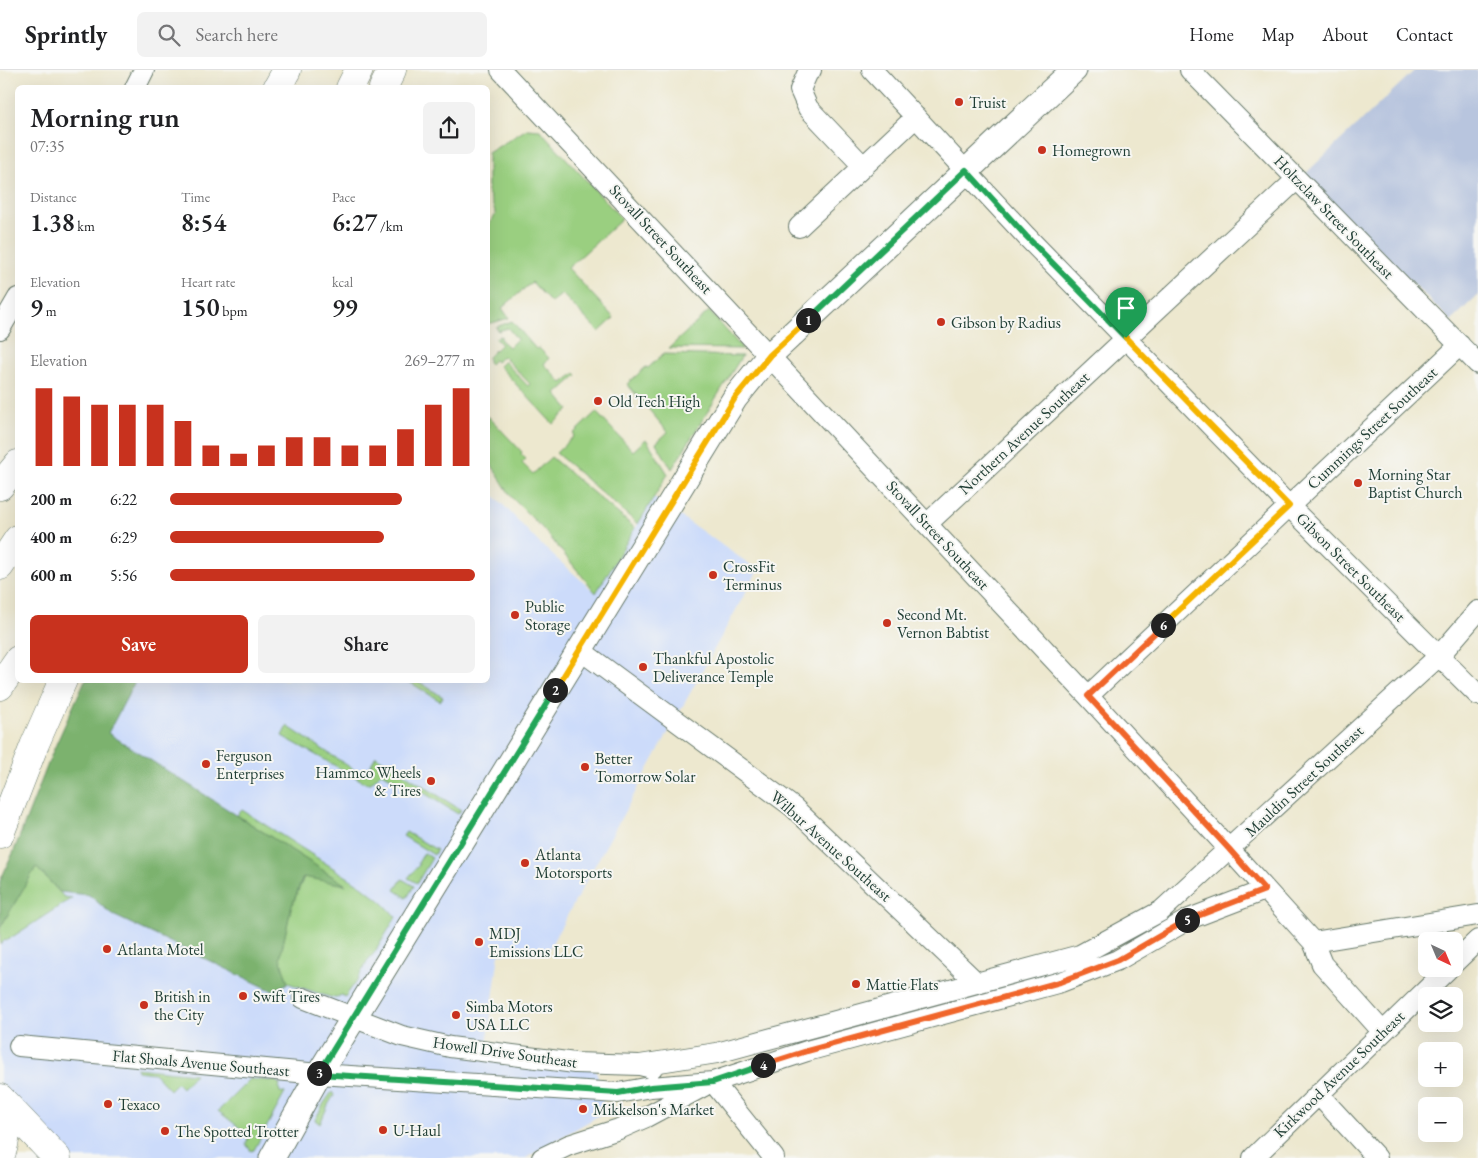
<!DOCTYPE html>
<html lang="en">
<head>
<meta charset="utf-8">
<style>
  :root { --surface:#fff; --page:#f2f2f2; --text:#202124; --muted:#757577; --line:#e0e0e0; --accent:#c8321e }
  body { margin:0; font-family:"EB Garamond",serif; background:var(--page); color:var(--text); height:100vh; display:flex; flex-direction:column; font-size:19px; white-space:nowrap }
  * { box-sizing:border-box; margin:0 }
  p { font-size:16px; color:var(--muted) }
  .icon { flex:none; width:28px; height:28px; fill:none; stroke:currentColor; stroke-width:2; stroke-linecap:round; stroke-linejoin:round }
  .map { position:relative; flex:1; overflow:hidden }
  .details { position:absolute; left:15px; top:15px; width:475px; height:598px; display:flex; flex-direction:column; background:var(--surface); border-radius:8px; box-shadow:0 5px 20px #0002 }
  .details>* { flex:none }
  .needle { width:32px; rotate:136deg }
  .controls { position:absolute; left:1418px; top:862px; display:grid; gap:10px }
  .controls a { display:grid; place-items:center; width:45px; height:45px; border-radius:8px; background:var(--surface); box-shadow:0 5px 20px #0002; font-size:25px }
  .pin { position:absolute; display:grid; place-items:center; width:42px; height:42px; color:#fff; margin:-51px -21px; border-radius:50% 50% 50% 0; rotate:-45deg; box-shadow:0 0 5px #0007 }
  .pin .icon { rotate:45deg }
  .km { position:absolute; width:25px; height:25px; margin:-12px; border-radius:50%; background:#222; color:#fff; font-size:14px; line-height:25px; text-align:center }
  .round { display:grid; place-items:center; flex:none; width:52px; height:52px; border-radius:8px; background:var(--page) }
  .head { display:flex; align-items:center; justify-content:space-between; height:85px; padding:0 15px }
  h1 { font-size:28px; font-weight:600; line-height:38px }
  .figures { display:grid; grid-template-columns:repeat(3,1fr); gap:8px; height:85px; padding:5px 15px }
  .figures div { display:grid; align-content:center }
  .figures b { font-size:25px; font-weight:600 }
  .figures small { font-size:14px; font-weight:400 }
  .figures p { font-size:14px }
  .chart { height:140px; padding:10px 15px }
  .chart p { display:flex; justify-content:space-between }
  .chart svg { width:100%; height:90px; margin-top:5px; stroke:var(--accent); stroke-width:6 }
  .cta { display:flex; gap:10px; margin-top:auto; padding:10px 15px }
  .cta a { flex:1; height:58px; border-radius:8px; background:var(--accent); color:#fff; font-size:20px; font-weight:600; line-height:58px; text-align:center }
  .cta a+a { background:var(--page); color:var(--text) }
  ul { padding:0 15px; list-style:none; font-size:16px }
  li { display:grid; grid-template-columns:80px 60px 1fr; align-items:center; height:38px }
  li i { height:12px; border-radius:6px; background:var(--accent) }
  header { display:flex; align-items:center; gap:30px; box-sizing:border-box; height:70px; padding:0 25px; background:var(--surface); border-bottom:1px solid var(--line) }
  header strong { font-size:24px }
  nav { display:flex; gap:28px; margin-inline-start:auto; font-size:18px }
  .search { width:350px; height:45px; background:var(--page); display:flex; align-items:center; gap:12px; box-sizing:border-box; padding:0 18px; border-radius:8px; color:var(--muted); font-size:19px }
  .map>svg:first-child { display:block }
  .built { fill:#ccdbfa }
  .industrial { fill:#b8c5de }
  .green { fill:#9acf80; stroke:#5c865a }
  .forest { fill:#7bb26e; stroke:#4d7851 }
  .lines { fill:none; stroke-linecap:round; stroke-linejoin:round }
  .minor-casing { stroke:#67796a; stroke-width:22 }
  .major-casing { stroke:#67796a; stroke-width:27 }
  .highway-casing { stroke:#67796a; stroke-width:29 }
  .minor { stroke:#fff; stroke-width:20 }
  .major { stroke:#fff; stroke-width:25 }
  .highway { stroke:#fff; stroke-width:28 }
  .split-1-casing { stroke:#fff; stroke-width:10 }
  .split-2-casing { stroke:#fff; stroke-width:10 }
  .split-3-casing { stroke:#fff; stroke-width:10 }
  .split-4-casing { stroke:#fff; stroke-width:10 }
  .split-5-casing { stroke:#fff; stroke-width:10 }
  .split-6-casing { stroke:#fff; stroke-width:10 }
  .split-7-casing { stroke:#fff; stroke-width:10 }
  .split-1 { stroke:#22a559; stroke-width:6 }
  .split-2 { stroke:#f5b400; stroke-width:6 }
  .split-3 { stroke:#22a559; stroke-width:6 }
  .split-4 { stroke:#22a559; stroke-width:6 }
  .split-5 { stroke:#f0652b; stroke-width:6 }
  .split-6 { stroke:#f0652b; stroke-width:6 }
  .split-7 { stroke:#f5b400; stroke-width:6 }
  .poi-dot { fill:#c8321e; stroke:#f6f6f2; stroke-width:2 }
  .labels { text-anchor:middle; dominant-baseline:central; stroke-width:4; stroke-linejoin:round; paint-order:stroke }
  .poi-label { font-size:16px; fill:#1f3d34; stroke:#f6f6f2; text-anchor:start }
  .street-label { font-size:16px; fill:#1f3d34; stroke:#f6f6f2 }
</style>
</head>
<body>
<header>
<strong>Sprintly</strong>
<div class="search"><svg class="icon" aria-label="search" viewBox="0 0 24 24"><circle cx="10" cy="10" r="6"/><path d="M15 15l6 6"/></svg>Search here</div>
<nav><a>Home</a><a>Map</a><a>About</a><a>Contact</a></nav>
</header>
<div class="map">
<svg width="1478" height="1088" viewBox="0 0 1478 1088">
  <rect width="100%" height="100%" fill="#f6f6f2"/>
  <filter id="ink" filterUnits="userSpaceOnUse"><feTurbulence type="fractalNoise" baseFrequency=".02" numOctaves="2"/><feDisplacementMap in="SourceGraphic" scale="10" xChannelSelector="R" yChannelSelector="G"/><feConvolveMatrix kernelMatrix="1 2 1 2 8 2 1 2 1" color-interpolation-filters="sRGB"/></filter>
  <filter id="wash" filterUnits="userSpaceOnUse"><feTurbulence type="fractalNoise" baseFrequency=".0096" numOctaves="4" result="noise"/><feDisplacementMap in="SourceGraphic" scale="20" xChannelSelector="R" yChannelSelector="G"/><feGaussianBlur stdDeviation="1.12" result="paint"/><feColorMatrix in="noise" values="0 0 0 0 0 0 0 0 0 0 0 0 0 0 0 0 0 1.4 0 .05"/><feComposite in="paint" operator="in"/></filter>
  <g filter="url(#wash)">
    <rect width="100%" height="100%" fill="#ede8cf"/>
    <path class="built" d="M488 419 540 474 596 523 654 428 758 500 546 884H499L486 982 595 994 605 1042 526 1088H50L0 1034V823L89 610H488Z"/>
    <path class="industrial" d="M1415 0H1478V225L1451 251 1304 105Z"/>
    <path class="green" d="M527 59 540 60 622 149 568 198 614 248 599 262 562 224 551 233 532 212 502 238 509 248 492 253H488V156L496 144 488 122V83Z
      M709 241 743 279 669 278Z
      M512 251 536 279 539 278 549 288 544 294 562 313 575 303 577 305 556 324 569 339 553 354 499 296 504 291 528 316 530 314 503 286 496 292 494 290 490 294 488 292V287L501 274 495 268 501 266V270L509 277 517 269 508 258 498 261 496 257Z
      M663 284 742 286 672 399 656 373 668 362 627 314 646 297 648 298Z
      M596 342 633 381 646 369 668 404 638 454 556 383 574 366 573 364Z
      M488 346 522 382 521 384 526 389 522 393 533 404 551 387 635 458 596 523 545 461 512 428 488 389Z
      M406 610H416L443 627 440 631Z
      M287 656 359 703 365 704 376 686 461 740 458 744 424 723 381 703 371 713H366L282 666Z
      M242 740 363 817 383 833 396 847 375 882 367 891 358 909 345 927 341 925 336 928 330 927 288 913 280 888 291 838 304 807 344 814 237 745Z
      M406 762 437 780 434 785 403 766Z
      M424 783 432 788 417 813 408 808 419 795 418 793Z
      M36 797 64 827 72 828 6 871 5 870 0 875V858Z
      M402 809 414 816 407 828 395 820Z
      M136 998 195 1004 182 1018 177 1013 170 1020 154 1003 137 1001Z
      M250 1009 275 1011 280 1014 279 1018 280 1022 285 1023 254 1080 251 1081 246 1074 249 1065 218 1041Z
      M332 1022 334 1025 328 1035 320 1054 315 1050 324 1033Z"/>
    <path class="forest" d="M85 610H136L108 663 346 815 303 807 291 838 280 888 288 913 273 921 113 845 89 825 60 822 36 797 0 858V811L13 783 53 681Z"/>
  </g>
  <g filter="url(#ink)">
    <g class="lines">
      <defs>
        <path id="minor" d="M501 0 1088 626 1229 779 1313 872 1322 894 1382 961
          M811 0 808 2 800 20 808 38 863 96
          M872 0 1026 166 1289 436 1478 625
          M1190 0 1478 294
          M135 18 144 0
          M799 157 916 47
          M0 259 18 228
          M927 454 1297 109
          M580 580 793 737 976 912
          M1088 626 1460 275
          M1313 872 1478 845
          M1454 893 1478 870
          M303 928 402 966 450 977 575 993 640 995 652 998
          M19 976 319 1004 618 1023 651 1017 713 1012 807 981 1061 912 1118 890 1189 849 1265 820
          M640 995 717 983 1080 885 1161 841 1439 586 1478 541
          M713 1012 774 1088
          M1318 1024 1377 1088
          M542 1088 569 1075 619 1059 646 1047 704 1016
          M1253 1088 1448 899"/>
        <path id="major" d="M272 1088 319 1004 735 328 770 285 1074 0"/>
        <path id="highway" d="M277 18 287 0
          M350 18 359 0
          M383 18 392 0
          M0 416 18 394
          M0 496 18 469
          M0 616 18 590
          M0 764 34 676 63 610
          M0 1028 57 1088
          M0 1087C7 1071 7 1054 8 1037"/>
      </defs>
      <use href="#minor" class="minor-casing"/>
      <use href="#major" class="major-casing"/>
      <use href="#highway" class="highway-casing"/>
      <use href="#minor" class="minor"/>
      <use href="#major" class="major"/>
      <use href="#highway" class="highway"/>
    </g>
  </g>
  <g class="lines" filter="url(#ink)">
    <defs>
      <path id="split-1" d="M808 250 966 100 1026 166 1126 268"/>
      <path id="split-2" d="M555 620 735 328 770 285 808 250"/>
      <path id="split-3" d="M319 1003 555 620"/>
      <path id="split-4" d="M319 1003V1004L618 1023 651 1017 713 1012 763 995"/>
      <path id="split-5" d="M763 995 807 981 1060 912 1118 890 1187 850"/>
      <path id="split-6" d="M1163 555 1088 626 1229 779 1265 820 1187 850"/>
      <path id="split-7" d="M1126 268 1289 436 1163 555"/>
    </defs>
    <use href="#split-1" class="split-1-casing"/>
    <use href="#split-2" class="split-2-casing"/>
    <use href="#split-3" class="split-3-casing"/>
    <use href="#split-4" class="split-4-casing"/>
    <use href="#split-5" class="split-5-casing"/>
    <use href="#split-6" class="split-6-casing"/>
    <use href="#split-7" class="split-7-casing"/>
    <use href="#split-1" class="split-1"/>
    <use href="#split-2" class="split-2"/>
    <use href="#split-3" class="split-3"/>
    <use href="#split-4" class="split-4"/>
    <use href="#split-5" class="split-5"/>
    <use href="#split-6" class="split-6"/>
    <use href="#split-7" class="split-7"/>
  </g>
  <g class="poi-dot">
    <circle cx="959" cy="32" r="5"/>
    <circle cx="1042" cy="80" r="5"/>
    <circle cx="941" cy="252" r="5"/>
    <circle cx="598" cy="331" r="5"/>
    <circle cx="1358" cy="413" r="5"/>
    <circle cx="713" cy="505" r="5"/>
    <circle cx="515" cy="545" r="5"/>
    <circle cx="887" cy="553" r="5"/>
    <circle cx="643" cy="597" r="5"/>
    <circle cx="206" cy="694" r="5"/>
    <circle cx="585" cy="697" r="5"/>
    <circle cx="431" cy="711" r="5"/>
    <circle cx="525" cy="793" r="5"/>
    <circle cx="479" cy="872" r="5"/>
    <circle cx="107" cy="879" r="5"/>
    <circle cx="856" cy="914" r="5"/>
    <circle cx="243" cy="926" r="5"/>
    <circle cx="144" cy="935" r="5"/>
    <circle cx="456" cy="945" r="5"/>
    <circle cx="108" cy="1034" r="5"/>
    <circle cx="583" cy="1039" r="5"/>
    <circle cx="383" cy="1060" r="5"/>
    <circle cx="165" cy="1061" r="5"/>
  </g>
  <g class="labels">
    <g class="poi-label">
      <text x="969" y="32">Truist</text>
      <text x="1052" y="80">Homegrown</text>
      <text x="951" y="252">Gibson by Radius</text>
      <text x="608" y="331">Old Tech High</text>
      <text x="1368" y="404">Morning Star<tspan x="1368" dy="18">Baptist Church</tspan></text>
      <text x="723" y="496">CrossFit<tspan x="723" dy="18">Terminus</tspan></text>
      <text x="525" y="536">Public<tspan x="525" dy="18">Storage</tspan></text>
      <text x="897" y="544">Second Mt.<tspan x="897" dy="18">Vernon Babtist</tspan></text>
      <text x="653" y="588">Thankful Apostolic<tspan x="653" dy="18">Deliverance Temple</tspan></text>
      <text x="216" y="685">Ferguson<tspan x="216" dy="18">Enterprises</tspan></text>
      <text x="595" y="688">Better<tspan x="595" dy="18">Tomorrow Solar</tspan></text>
      <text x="421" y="702" text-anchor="end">Hammco Wheels<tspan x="421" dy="18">&amp; Tires</tspan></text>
      <text x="535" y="784">Atlanta<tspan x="535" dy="18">Motorsports</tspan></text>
      <text x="489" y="863">MDJ<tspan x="489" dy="18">Emissions LLC</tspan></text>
      <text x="117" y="879">Atlanta Motel</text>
      <text x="866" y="914">Mattie Flats</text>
      <text x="154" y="926">British in<tspan x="154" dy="18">the City</tspan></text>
      <text x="253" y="926">Swift Tires</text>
      <text x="466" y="936">Simba Motors<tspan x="466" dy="18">USA LLC</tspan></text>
      <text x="118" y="1034">Texaco</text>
      <text x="593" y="1039">Mikkelson's Market</text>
      <text x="393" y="1060">U-Haul</text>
      <text x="175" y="1061">The Spotted Trotter</text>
    </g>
    <g class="street-label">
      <text transform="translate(1334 147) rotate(46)">Holtzclaw Street Southeast</text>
      <text transform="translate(661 169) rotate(47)">Stovall Street Southeast</text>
      <text transform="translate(1372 358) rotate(-43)">Cummings Street Southeast</text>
      <text transform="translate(1024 363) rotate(-43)">Northern Avenue Southeast</text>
      <text transform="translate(938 465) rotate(47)">Stovall Street Southeast</text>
      <text transform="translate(1351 497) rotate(45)">Gibson Street Southeast</text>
      <text transform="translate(1304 711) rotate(-43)">Mauldin Street Southeast</text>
      <text transform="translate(831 776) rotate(42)">Wilbur Avenue Southeast</text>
      <text transform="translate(505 982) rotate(8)">Howell Drive Southeast</text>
      <text transform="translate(201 993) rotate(5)">Flat Shoals Avenue Southeast</text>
      <text transform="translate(1339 1004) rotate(-44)">Kirkwood Avenue Southeast</text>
    </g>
  </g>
</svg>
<div class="controls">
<a><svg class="needle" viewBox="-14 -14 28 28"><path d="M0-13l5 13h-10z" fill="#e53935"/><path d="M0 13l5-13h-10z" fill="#757577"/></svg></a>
<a><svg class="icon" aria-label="layers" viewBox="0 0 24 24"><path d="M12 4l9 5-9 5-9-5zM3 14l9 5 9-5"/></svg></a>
<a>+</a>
<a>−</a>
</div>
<div class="pin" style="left:1126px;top:268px;background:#1e9e55"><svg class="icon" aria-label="arrive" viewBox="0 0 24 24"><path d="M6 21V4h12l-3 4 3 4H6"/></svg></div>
<b class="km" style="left:808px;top:250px">1</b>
<b class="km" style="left:555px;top:620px">2</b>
<b class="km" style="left:319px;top:1003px">3</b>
<b class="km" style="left:763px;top:995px">4</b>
<b class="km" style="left:1187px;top:850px">5</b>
<b class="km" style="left:1163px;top:555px">6</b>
<section class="details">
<div class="head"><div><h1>Morning run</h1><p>07:35</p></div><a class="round"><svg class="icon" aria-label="share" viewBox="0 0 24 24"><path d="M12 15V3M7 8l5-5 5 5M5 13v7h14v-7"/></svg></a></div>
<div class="figures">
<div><p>Distance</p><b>1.38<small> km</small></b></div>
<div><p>Time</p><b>8:54</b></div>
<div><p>Pace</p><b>6:27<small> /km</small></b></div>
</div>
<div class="figures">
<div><p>Elevation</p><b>9<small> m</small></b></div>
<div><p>Heart rate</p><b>150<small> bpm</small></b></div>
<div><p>kcal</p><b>99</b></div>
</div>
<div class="chart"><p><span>Elevation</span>269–277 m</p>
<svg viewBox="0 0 160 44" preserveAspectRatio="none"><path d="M5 44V6M15 44V10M25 44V14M35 44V14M45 44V14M55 44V22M65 44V34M75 44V38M85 44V34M95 44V30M105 44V30M115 44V34M125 44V34M135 44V26M145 44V14M155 44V6"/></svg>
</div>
<ul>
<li><b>200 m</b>6:22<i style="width:76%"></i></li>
<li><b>400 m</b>6:29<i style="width:70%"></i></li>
<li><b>600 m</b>5:56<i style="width:100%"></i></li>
</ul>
<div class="cta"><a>Save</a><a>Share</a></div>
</section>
</div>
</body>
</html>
